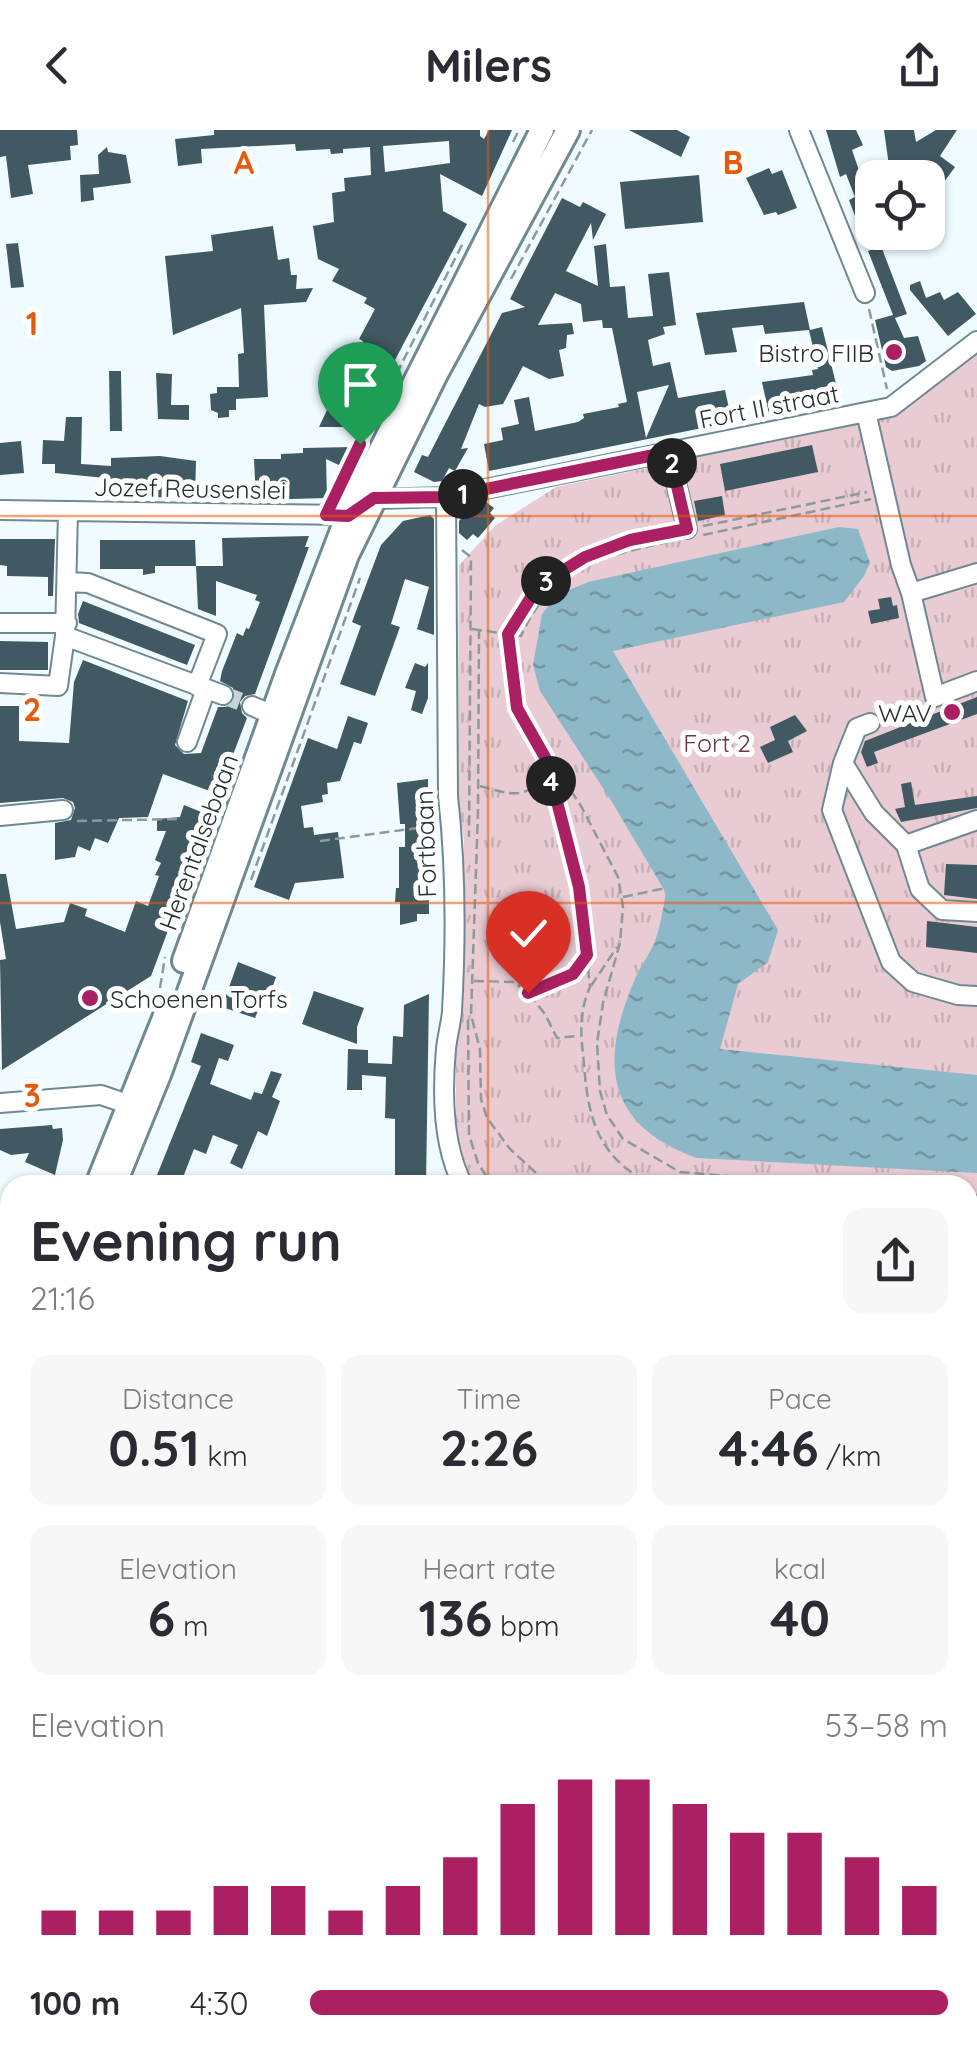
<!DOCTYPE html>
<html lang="en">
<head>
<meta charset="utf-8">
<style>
  :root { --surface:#fff; --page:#f7f7f7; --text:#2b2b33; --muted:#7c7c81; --accent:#aa2062 }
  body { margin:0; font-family:Quicksand,sans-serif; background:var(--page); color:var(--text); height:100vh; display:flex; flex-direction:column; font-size:38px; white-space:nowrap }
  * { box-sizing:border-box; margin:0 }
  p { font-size:32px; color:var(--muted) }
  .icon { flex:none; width:55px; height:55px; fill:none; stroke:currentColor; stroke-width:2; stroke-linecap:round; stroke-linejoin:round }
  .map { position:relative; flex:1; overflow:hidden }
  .details { position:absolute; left:0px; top:1045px; width:978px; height:888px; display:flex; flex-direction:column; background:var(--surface); border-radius:30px 30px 0 0; box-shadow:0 2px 8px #0004 }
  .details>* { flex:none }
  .fabs { position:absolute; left:855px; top:30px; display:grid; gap:20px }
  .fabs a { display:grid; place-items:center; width:90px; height:90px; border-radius:20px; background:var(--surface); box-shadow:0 2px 8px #0004; font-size:50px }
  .pin { position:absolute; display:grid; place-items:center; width:85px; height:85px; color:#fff; margin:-102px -42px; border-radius:50% 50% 50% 0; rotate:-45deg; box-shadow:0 0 10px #0007 }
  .pin .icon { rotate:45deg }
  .km { position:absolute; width:50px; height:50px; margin:-25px; border-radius:50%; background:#222; color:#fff; font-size:28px; line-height:50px; text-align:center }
  .round { display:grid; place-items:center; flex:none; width:105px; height:105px; border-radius:20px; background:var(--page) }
  .summary { display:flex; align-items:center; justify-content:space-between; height:170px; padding:0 30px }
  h1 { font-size:55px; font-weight:700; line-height:75px }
  .figures { display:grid; grid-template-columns:repeat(3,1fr); gap:15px; height:170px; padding:10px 30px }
  .figures div { display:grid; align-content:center; border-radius:20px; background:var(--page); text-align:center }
  .figures b { font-size:50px; font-weight:700 }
  .figures small { font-size:28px; font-weight:400 }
  .figures p { font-size:28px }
  .chart { height:280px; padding:20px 30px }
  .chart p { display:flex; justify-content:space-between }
  .chart svg { width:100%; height:180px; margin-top:10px; stroke:var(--accent); stroke-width:6 }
  ul { padding:0 30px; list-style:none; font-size:32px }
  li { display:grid; grid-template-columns:160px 120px 1fr; align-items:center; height:75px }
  li i { height:25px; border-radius:12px; background:var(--accent) }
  header { display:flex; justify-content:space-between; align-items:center; height:130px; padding:0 30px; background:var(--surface); font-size:45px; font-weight:700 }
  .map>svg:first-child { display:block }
  .grass { fill:#e8cbd3 }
  .park { fill:url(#park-tufts) }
  .water { fill:url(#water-ripples) }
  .building { fill:#415962; fill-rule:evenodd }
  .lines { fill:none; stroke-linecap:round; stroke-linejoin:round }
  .minor-tunnel { stroke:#c7d2d6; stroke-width:18; stroke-dasharray:18 9; stroke-linecap:butt }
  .minor-casing { stroke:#6f8992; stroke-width:22 }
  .major-casing { stroke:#6f8992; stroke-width:28 }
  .path { stroke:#8e999d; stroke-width:2.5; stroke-dasharray:10 5; stroke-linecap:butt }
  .minor { stroke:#fff; stroke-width:18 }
  .major { stroke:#fff; stroke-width:22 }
  .route-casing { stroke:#fff; stroke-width:20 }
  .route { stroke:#aa2062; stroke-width:12 }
  .grid { fill:none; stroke:#e8590c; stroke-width:2.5; stroke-opacity:0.55 }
  .poi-dot { fill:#aa2062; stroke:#fff; stroke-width:4 }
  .labels { text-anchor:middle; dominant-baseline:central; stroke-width:10; stroke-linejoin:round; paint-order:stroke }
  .poi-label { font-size:25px; fill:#253034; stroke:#fff; text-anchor:end }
  .street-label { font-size:25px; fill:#253034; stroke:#fff }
  .park-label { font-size:25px; fill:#6c3549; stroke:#fff }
  .grid-label { font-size:32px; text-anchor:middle; font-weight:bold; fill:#e8590c; stroke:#fff; stroke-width:10; stroke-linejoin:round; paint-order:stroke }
</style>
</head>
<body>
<header><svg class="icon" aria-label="back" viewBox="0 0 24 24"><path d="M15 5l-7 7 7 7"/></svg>Milers<svg class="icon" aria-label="share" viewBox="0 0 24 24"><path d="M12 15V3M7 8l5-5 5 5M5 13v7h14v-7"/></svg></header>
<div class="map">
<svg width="977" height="1932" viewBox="0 0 977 1932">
  <defs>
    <pattern id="park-tufts" width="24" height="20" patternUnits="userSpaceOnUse" patternTransform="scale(2.5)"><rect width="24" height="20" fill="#e8cbd3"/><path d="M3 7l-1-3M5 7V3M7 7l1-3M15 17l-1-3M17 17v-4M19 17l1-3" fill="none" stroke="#c7afb6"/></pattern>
    <pattern id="water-ripples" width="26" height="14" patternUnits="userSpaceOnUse" patternTransform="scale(2.5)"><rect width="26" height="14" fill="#8db8c7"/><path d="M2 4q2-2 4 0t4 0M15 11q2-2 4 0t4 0" fill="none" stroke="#7396a2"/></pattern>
  </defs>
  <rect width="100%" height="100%" fill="#f0fbff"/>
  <path class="grass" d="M968 1893 977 1911V1932H830L819 1923 968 1922Z"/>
  <path class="park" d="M977 217V1338L968 1332V1055H474L459 1017 456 997V921L462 885 464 710 458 666 459 435 496 395 556 357 883 289Z"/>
  <path class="water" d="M839 397 858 399 870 433 864 446 844 472 613 521 778 800 768 832 738 854 720 919 977 945V1043L697 1028C605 995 599 932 635 849 641 835 651 823 656 808 661 794 663 778 666 763L612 672 540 561 533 535 542 484 557 465 588 452Z"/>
  <path class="building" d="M0 0H77L78 15 70 16 71 30 28 35 33 64 11 68 6 26 0 27Z
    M214 0H480V6L484 9 489 0H512L482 66 440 44 443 81 467 94 386 247 353 232 363 211 359 209 375 179 364 173 367 168 332 151 339 139 318 129 313 96 334 92 332 63 345 61 344 48 371 45 370 17 343 19V23L331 24 330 19 296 21 295 14 201 19 202 33 178 36 175 9 214 5ZM449 11 450 33 385 42 383 16Z
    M629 0H677L690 7 681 27Z
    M826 0H856L863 15 852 20 863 52 867 50 872 63V79L855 86 849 70 855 67 846 44 840 47Z
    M884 0H914L916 12 936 0H957L940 26 955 37 944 52 930 43 886 48 884 37 889 36Z
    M107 17 108 22 126 25 131 53 93 58 94 70 81 72 80 45 99 44 98 25Z
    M769 38 772 44 782 40 797 78 778 85 776 82 764 85 746 48Z
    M699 45 703 92 625 99 620 52Z
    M562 68 580 77 583 72 606 84 593 110 591 93 566 141 598 156 594 116 606 114 610 157 625 156 628 188 653 186 648 144 669 142 676 195 663 197 665 204 648 210 653 236 670 232 678 268 725 260 732 292 489 341 484 314 503 310 501 298 519 294 514 270 529 267 535 301 578 292 584 288 583 284 619 277 618 274 627 272 612 198H603L602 190 583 192 581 174 555 163 538 195 572 193 574 204 567 205 566 218 559 220 564 246 549 249 523 236 503 274 485 277 479 274 461 319 468 318 455 341 449 338 442 351 434 352 414 342 422 325 428 327 502 183 525 177 510 169ZM669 255 646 308 637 262Z
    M273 96 278 130 289 128 291 145H297L296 159 313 158 306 172 264 175 268 267 236 269V280H229V287L218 288V283L211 280 210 264 217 263V257H239L238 224 244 223 241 178 173 205 165 126 213 121 211 105Z
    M18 113 24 157 11 158 6 114Z
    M881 116 907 184 895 188 904 208 918 206 926 231 919 236 892 241 886 237 875 190 893 185 868 121Z
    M920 151 926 168 940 162 944 170 958 162 976 184 948 206 910 160V155Z
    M804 172 810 200 822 197 840 270 803 277 780 276 782 282 769 285 762 252 813 245 812 240 818 239 809 200 765 204 763 195 732 198 737 222 705 225 696 183Z
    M109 241H121L122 301H110Z
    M156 243 172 244 171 275H189V290L158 289Z
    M342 263 372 278 363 297H319L327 280 333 282Z
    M66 287H82L81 334 111 336V328L160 326 196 331 195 368 105 366V348L55 343V334H42L43 310 64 311Z
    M21 311 24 343 0 345V313Z
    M812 315 818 342 725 361 720 334Z
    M353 317 343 337 326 329 327 368 256 370 254 329H281V324L303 323V318Z
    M722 366 725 385 698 391 694 371Z
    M486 372 494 378 490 383 495 388 478 408 473 404 467 410 459 403V391L473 374 480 376Z
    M430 385 434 389V505L417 499 429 457 405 449 391 494 400 497 375 566 340 554 361 496 352 492 381 415 403 391Z
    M309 406 305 417H309L255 564 245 566 240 572 242 583 247 588 218 664 163 644 148 687 119 688 108 713 95 708 90 721 78 716 75 727 55 730V693L71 690 75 678 73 672 63 668 0 673V576H19V611L69 613 74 552 83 530 188 571 175 615 184 624 201 623 218 577H226L234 570 233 558 220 551 222 541 237 503 243 506 246 498 249 499 260 472 255 470 257 465 216 451V486L198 479 196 436H223L222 408Z
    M0 409H55L53 466H48V447L7 446V436L0 435Z
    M100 410H195L196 436H155V443L143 445V439H100Z
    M891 467 893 476 897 475 899 488 871 494 868 481 880 479 878 469Z
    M83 471 195 515 187 535 79 493 78 484Z
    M0 511 48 512V540H0Z
    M415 533 425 537 428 533V568L422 584 411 580 416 561 405 558Z
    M977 567V584L874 622 878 633 867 637 861 622 865 611Z
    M795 585 807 601 788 611 793 622 768 633 760 617 775 610 770 597Z
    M348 586 368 593 361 614 354 612 340 651 327 653 328 664 322 665 323 672 301 676 304 698 313 697 314 705 338 702 344 748 295 753 289 770 254 757 308 608 337 619Z
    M428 649 429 784H417V791L400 795V772H395L396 758H399V717H405V694H400L397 653Z
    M911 652 915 675 977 666V678L901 692 895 679 905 677 901 654Z
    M184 675 211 686 151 846 2 940 0 830 6 829 0 792V744H6L16 799 64 792 70 773 87 779 85 786 125 802 136 771 148 776 159 746 155 745 161 733 155 730 166 701H157V689L180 687Z
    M946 734 977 735V769L944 765Z
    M927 791 977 797V823L926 817Z
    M238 832 276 847 268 870 263 868 255 888 222 877Z
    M314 861 364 878 357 897V914L302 894Z
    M429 864 426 1055H395V989L385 988 386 947 362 945V960H347L348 919 368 920V933L392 934 393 906 403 907 404 875Z
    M201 903 234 915 228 931 219 928 210 954 251 970 254 962 262 964 271 941 282 944 272 967 280 971 267 1006 258 1001 242 1039 230 1033 238 1015 213 1005 206 1024 194 1019 180 1055H153L201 936 191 932Z
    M52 995 53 999 62 998 63 1010 55 1045 25 1032 29 1023 11 1025 0 1020V999Z"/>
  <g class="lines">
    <path class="minor-tunnel" d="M223 565 252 576"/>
    <defs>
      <path id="minor" d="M799 0 865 163
        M866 282 901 435 911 463 935 567 977 551
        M669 322 687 399
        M446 367 448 666C456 737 456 810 452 881 451 894 447 907 446 919 442 963 442 1015 463 1055
        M0 380 348 385 374 369 446 367 891 277 977 211
        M68 382 65 506 223 565
        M67 452 88 453 217 504 197 556
        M911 463 977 443
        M0 493H67
        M0 553 58 556 65 506
        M252 576 273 585
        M870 593 857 598 843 633 874 683 906 715
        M187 612 206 559
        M843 633 832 680 891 832 913 852 958 865 977 866
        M0 686 63 680
        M977 690 906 715 920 759 942 780 977 782
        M0 973 101 965 142 979
        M0 1234 10 1237
        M968 1344 977 1350
        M0 1358 10 1361
        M968 1558 977 1574"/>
      <path id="major" d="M184 831 287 544 348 385 542 0
        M97 1055 169 876
        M114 1055 160 942 347 425 436 244 568 0
        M0 1296 10 1271
        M0 1340 10 1312"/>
    </defs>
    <use href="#minor" class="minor-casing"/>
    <use href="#major" class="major-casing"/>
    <path class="path" d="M513 12 519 0
      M511 149 592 0
      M869 179 887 259
      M342 351 463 113
      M703 396 867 362
      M671 402 630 410 585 427 538 456 508 504 517 578 581 676 618 747 623 777 620 813 603 873 597 913 600 961 607 985 623 1009 680 1042 831 1055
      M703 405 871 369
      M462 420 471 427 469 707
      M472 499 521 506C554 433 604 427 676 410
      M479 499 478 682 471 885 480 919 481 969 487 988 510 1019 549 1055
      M885 587 919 573
      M541 619 579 757 590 857C578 884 581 905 584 934 588 990 599 1030 654 1055
      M480 656C509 664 527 672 546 642
      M77 691 179 689
      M320 711 433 696
      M251 750 360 448
      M623 767 661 759 662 762
      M474 851 514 852 528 863 573 843 585 828
      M591 856 617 817
      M160 858 165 827
      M529 864 545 884 557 908 577 906
      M468 890 469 1005 478 1033 492 1055
      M968 1064 977 1065
      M968 1083 977 1084
      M968 1217 977 1218
      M968 1248 977 1257
      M0 1395 6 1377
      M968 1843 977 1837
      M838 1932 851 1922"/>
    <use href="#minor" class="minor"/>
    <use href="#major" class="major"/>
  </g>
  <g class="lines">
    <defs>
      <path id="route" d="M360 314 326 385 348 386 374 368 446 367 669 322 687 399 630 410 585 427 538 456 508 504 517 578 546 629 579 757 587 825 573 844 528 863"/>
    </defs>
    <use href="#route" class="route-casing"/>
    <use href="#route" class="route"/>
  </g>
  <path class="grid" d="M488 0V1055M0 386H977M0 773H977M0 1159H10M968 1159H977M0 1546H10M968 1546H977M488 1922V1932"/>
  <g class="poi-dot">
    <circle cx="894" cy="222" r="10"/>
    <circle cx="952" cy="582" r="10"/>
    <circle cx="90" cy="868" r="10"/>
  </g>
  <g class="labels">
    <g class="poi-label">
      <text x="874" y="222">Bistro FIIB</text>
      <text x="932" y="582">WAV</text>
      <text x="110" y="868" text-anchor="start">Schoenen Torfs</text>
    </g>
    <g class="street-label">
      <text transform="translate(769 276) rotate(-11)">Fort II straat</text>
      <text transform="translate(190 358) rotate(1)">Jozef Reusenslei</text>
      <text transform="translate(198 712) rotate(-70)">Herentalsebaan</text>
      <text transform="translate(425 714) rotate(-92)">Fortbaan</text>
    </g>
    <g class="park-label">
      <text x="717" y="612">Fort 2</text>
    </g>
  </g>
  <g class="grid-label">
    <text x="244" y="44">A</text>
    <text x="733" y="44">B</text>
    <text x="32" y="205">1</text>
    <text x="32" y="591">2</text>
    <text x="32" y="977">3</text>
  </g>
</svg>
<div class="fabs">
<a><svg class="icon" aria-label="locate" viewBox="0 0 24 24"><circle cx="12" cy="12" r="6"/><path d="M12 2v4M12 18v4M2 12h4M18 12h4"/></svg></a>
</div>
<div class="pin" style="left:360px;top:314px;background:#1e9e55"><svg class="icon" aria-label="arrive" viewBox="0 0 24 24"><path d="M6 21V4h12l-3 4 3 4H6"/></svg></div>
<div class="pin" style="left:528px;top:863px;background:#d93025"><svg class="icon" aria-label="check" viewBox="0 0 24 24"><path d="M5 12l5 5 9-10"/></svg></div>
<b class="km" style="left:463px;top:364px">1</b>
<b class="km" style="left:672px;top:333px">2</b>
<b class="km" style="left:546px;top:451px">3</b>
<b class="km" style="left:551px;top:651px">4</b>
<section class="details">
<div class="summary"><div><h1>Evening run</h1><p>21:16</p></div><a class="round"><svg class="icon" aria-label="share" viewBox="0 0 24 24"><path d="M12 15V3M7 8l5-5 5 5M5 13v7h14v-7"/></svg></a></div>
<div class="figures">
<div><p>Distance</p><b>0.51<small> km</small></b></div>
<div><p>Time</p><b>2:26</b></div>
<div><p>Pace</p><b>4:46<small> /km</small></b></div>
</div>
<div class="figures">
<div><p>Elevation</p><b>6<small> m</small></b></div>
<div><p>Heart rate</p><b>136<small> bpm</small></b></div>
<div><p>kcal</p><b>40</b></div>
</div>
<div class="chart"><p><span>Elevation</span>53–58 m</p>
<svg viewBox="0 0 160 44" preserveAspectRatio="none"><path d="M5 44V38M15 44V38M25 44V38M35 44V32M45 44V32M55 44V38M65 44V32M75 44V25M85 44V12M95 44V6M105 44V6M115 44V12M125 44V19M135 44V19M145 44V25M155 44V32"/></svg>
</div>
<ul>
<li><b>100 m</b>4:30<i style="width:100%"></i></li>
</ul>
</section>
</div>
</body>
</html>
